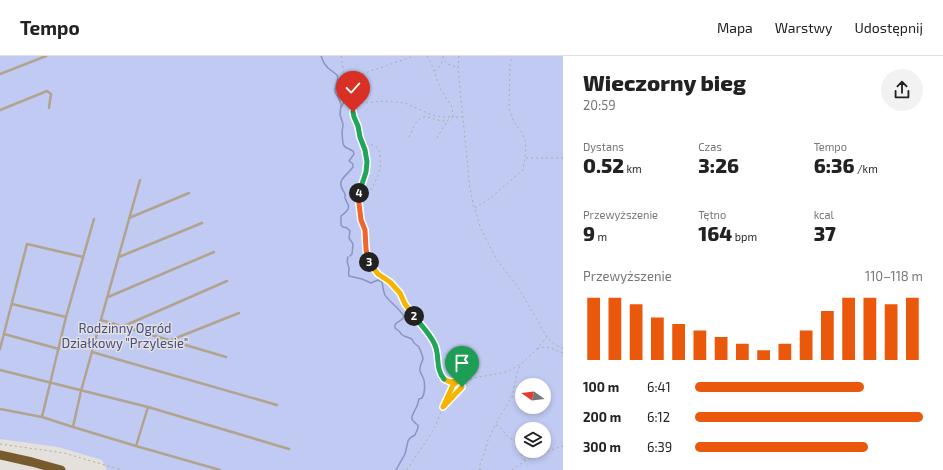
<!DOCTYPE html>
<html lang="pl">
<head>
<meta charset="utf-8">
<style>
  :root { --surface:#fff; --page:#f2f2f2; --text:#222; --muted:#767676; --line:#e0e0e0; --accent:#ea580c }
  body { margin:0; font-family:"Exo 2",sans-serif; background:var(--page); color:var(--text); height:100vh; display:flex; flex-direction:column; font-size:15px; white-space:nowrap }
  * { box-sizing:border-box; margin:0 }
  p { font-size:13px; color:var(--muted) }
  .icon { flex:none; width:22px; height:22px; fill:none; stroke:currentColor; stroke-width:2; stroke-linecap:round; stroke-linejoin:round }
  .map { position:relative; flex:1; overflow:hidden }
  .drawer { display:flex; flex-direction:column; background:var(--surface); width:380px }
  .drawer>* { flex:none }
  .needle { width:26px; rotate:284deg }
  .fabs { position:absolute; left:515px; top:322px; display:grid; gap:8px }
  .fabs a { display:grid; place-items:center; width:36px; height:36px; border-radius:50%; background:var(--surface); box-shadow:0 2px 6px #0003; font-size:20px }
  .pin { position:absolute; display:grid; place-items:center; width:34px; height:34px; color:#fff; margin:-41px -17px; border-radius:50% 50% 50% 0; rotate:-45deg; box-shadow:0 0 4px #0007 }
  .pin .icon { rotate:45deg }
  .km { position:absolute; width:20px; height:20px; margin:-10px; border-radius:50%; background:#222; color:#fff; font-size:11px; line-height:20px; text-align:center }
  .round { display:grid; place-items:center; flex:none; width:42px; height:42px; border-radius:21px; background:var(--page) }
  .summary { display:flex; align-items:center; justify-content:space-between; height:68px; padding:0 20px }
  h1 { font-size:22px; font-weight:800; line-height:30px }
  .metrics { display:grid; grid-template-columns:repeat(3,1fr); gap:6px; height:68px; padding:4px 20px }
  .metrics div { display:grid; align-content:center }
  .metrics b { font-size:20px; font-weight:800 }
  .metrics small { font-size:11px; font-weight:400 }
  .metrics p { font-size:11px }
  .chart { height:112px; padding:8px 20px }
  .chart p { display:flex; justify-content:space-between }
  .chart svg { width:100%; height:72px; margin-top:4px; stroke:var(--accent); stroke-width:6 }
  ul { padding:0 20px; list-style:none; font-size:13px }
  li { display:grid; grid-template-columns:64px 48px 1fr; align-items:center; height:30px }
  li i { height:10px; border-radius:5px; background:var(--accent) }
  header { display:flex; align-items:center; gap:24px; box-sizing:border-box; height:56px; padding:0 20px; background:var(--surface); border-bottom:1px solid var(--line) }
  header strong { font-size:19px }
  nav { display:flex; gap:22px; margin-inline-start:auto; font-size:14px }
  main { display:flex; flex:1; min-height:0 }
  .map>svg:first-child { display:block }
  .green { fill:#c1caf2; fill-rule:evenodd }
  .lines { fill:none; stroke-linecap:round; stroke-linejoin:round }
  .stream { stroke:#8894c5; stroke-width:1.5 }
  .path { stroke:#aeaba7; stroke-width:1; stroke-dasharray:2 3; stroke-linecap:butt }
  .service { stroke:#b1a38e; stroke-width:2.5 }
  .motorway { stroke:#785b2c; stroke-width:9 }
  .split-1-casing { stroke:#fff; stroke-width:8 }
  .split-2-casing { stroke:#fff; stroke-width:8 }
  .split-3-casing { stroke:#fff; stroke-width:8 }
  .split-4-casing { stroke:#fff; stroke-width:8 }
  .split-5-casing { stroke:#fff; stroke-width:8 }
  .split-1 { stroke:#f5b400; stroke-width:5 }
  .split-2 { stroke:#22a559; stroke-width:5 }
  .split-3 { stroke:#f5b400; stroke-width:5 }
  .split-4 { stroke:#f0652b; stroke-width:5 }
  .split-5 { stroke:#22a559; stroke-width:5 }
  .labels { text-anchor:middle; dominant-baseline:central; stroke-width:3; stroke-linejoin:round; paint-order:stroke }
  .park-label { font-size:13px; fill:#424c8c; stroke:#e4e1dc }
</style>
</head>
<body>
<header>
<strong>Tempo</strong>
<nav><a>Mapa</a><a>Warstwy</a><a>Udostępnij</a></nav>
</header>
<main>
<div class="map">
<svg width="563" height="414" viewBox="0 0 563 414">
  <rect width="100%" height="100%" fill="#e4e1dc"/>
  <path class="green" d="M0 0H563V414H107L102 404 58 391 0 383ZM522 329H544V351H522ZM522 373H544V395H522Z"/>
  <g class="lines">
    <path class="stream" d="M321 0 324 7 328 12 337 19 338 22 335 33V36L339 43 341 48 340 59 343 68 342 77 343 88 345 91 353 95 354 98 349 105 353 108V111C349 117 343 120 341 126 340 132 343 134 345 138 346 143 343 139 346 144 347 148 350 149 348 153 347 156 343 158 341 160V169L343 171 347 172 350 175 349 182 353 188 352 198 350 200
      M338 24 345 38 344 46 341 52
      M348 201C346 207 348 207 349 212 349 215 348 217 349 220L362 223 371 227 378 224 382 226C383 230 383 235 385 239 389 246 402 254 404 261 400 267 394 265 395 272L400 276 401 278 404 280 412 283 414 287 419 291C420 295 423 299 423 303 422 307 419 310 420 315 421 318 423 321 424 324 425 330 425 337 422 342L419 343C418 346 418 349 416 352 412 361 408 362 418 369V372L415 379 410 382 408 385 405 398 396 414"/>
    <path class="path" d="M341 0 344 17 356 35V40L353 56 354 61 358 70 360 81 365 94 367 106 366 116 360 131 358 139 361 164 365 174 366 193 368 204 379 218 390 226 400 237 405 248 413 259 429 279 435 289 437 297 439 314 440 318 444 323 450 326 507 316 521 308 536 294 547 281
      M443 0C443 8 452 9 458 12
      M459 0 458 12 470 133 474 151 481 173 497 204 518 231 547 281 553 287 563 293
      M435 15 441 9 443 3
      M348 23 414 0
      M356 46 364 47 384 45 405 47 432 59 442 61H453L452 51 440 32 431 7 427 0
      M409 81C414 71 417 57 431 62 436 64 441 65 447 65
      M437 82 447 65 453 61H463
      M526 102H563
      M360 151C369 135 383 120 380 101 379 96 380 93 375 90 372 88 367 88 363 87
      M475 152 489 143 523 114 525 102 526 86 521 75 514 66 509 53 510 9 512 0
      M537 293C548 289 552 293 563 297
      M445 349 453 339 472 323
      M496 369 499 370 501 372 507 380 515 385 525 405
      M0 388 64 397 122 414
      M407 414C415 400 427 386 434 372 442 358 445 336 457 325
      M480 414V408L485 395 488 384 499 362 512 341 517 317 520 309
      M512 414 525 405 551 394 563 390"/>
    <path class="service" d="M0 18 46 0
      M0 54 47 35 51 38 49 52
      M129 162 189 137
      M119 201 202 167
      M108 241 214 196
      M12 248 66 261
      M101 264 226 301
      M124 270 227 225
      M4 278 59 293
      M171 284 239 257
      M0 293 27 188 83 201
      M92 296 277 349
      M0 314 148 351 136 390 220 414
      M148 351 289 393
      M0 353 42 361 73 371
      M42 361 66 261 94 163
      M136 390 73 371 81 335 140 124"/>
    <path class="motorway" d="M0 399 32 406 61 414"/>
  </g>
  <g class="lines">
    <defs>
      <path id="split-1" d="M444 323 450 326 458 325 453 329 443 351 462 331"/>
      <path id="split-2" d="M414 260C421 269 431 279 435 289 440 301 435 312 444 323"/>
      <path id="split-3" d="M369 206 378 218 390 226 400 237 405 248 414 260"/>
      <path id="split-4" d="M359 137 358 139 361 164 365 174 366 193 368 204 369 206"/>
      <path id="split-5" d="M353 56 354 61 358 70 360 81 365 94 367 106 366 116 359 137"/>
    </defs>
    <use href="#split-1" class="split-1-casing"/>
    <use href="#split-2" class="split-2-casing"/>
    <use href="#split-3" class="split-3-casing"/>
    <use href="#split-4" class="split-4-casing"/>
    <use href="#split-5" class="split-5-casing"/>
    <use href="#split-1" class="split-1"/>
    <use href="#split-2" class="split-2"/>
    <use href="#split-3" class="split-3"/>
    <use href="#split-4" class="split-4"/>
    <use href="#split-5" class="split-5"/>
  </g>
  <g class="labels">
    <g class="park-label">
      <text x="125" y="272">Rodzinny Ogród<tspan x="125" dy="15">Działkowy "Przylesie"</tspan></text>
    </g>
  </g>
</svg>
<div class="fabs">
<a><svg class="needle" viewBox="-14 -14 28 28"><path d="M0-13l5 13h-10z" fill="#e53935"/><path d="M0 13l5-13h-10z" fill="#767676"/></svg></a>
<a><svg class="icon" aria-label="layers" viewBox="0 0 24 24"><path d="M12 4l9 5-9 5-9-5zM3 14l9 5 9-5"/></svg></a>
</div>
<div class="pin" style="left:462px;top:331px;background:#1e9e55"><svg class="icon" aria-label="arrive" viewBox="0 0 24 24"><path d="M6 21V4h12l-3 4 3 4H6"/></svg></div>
<div class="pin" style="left:353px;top:56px;background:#d93025"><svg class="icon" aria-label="check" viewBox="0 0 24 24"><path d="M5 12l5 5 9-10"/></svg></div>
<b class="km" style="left:414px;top:260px">2</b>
<b class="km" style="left:369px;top:206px">3</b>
<b class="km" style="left:359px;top:137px">4</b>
</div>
<section class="drawer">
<div class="summary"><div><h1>Wieczorny bieg</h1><p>20:59</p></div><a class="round"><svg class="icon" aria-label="share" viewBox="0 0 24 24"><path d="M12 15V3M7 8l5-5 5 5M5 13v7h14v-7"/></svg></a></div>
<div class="metrics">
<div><p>Dystans</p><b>0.52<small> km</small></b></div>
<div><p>Czas</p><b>3:26</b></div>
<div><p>Tempo</p><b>6:36<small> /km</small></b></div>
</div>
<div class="metrics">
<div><p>Przewyższenie</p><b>9<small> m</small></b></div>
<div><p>Tętno</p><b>164<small> bpm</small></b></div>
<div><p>kcal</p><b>37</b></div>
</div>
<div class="chart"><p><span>Przewyższenie</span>110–118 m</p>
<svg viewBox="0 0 160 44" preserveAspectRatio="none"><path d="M5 44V6M15 44V6M25 44V10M35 44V18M45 44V22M55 44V26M65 44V30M75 44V34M85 44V38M95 44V34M105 44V26M115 44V14M125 44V6M135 44V6M145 44V10M155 44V6"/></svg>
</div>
<ul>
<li><b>100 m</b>6:41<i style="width:74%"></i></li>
<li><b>200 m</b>6:12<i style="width:100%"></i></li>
<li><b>300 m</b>6:39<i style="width:76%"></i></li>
</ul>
</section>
</main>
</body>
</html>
